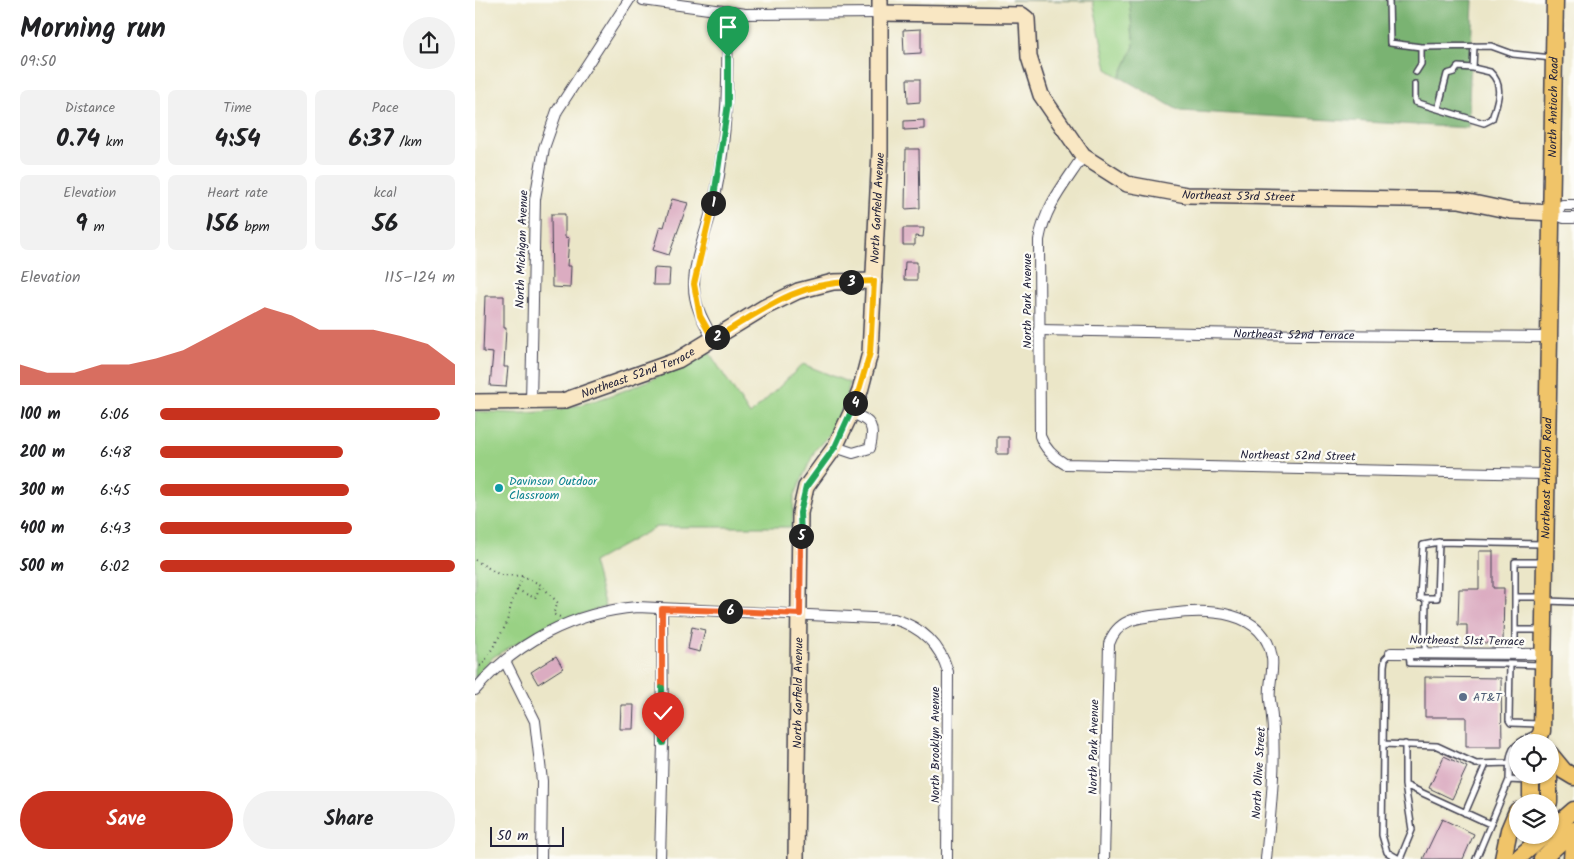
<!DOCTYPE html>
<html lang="en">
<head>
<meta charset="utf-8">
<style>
  :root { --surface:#fff; --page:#f2f2f2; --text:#202124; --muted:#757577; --accent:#c8321e }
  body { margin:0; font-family:Kalam,sans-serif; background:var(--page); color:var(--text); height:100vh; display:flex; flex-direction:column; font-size:19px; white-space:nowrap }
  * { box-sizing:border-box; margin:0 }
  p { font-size:16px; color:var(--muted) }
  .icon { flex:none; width:28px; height:28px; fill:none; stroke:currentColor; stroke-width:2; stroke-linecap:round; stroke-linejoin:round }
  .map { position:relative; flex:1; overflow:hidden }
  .drawer { display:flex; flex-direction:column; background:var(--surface); width:475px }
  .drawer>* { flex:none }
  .controls { position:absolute; left:1034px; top:734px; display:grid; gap:10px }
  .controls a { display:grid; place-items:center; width:50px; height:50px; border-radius:50%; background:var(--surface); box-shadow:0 1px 4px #0004; font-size:25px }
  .scale { position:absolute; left:15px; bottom:12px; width:74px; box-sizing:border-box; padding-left:5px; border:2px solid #22223b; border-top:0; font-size:14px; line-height:18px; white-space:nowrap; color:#22223b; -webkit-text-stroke:4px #fdfcf7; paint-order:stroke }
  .pin { position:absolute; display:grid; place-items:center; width:42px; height:42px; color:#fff; margin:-51px -21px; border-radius:50% 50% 50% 0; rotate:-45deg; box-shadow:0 0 5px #0007 }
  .pin .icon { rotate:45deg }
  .km { position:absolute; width:25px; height:25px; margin:-12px; border-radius:50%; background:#222; color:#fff; font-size:14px; line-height:25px; text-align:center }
  .round { display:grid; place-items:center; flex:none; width:52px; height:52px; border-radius:26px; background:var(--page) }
  .summary { display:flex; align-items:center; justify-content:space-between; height:85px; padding:0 20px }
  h1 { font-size:28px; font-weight:800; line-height:38px }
  .stats { display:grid; grid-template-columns:repeat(3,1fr); gap:8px; height:85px; padding:5px 20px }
  .stats div { display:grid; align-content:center; border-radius:8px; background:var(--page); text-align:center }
  .stats b { font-size:25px; font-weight:800 }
  .stats small { font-size:14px; font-weight:400 }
  .stats p { font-size:14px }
  .chart { height:140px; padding:10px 20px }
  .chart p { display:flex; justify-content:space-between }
  .chart svg { width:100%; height:90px; margin-top:5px; fill:var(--accent); opacity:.7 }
  .cta { display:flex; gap:10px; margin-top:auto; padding:10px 20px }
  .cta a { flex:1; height:58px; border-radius:30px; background:var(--accent); color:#fff; font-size:20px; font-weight:800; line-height:58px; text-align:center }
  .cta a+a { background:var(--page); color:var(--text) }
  ul { padding:0 20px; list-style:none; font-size:16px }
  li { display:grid; grid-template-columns:80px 60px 1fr; align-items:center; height:38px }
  li i { height:12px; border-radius:6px; background:var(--accent) }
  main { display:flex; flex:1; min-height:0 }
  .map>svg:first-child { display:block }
  .green { fill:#99d184; stroke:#5e7a60 }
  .forest { fill:#7ab372; stroke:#4e6a56 }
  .building { fill:#dbacc1 }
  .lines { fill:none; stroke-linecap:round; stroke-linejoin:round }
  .lane-casing { stroke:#403f50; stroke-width:8 }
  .street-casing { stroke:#403f50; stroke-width:12 }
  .secondary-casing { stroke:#403f50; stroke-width:18 }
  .primary-casing { stroke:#403f50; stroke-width:19 }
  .path { stroke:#403f50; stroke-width:2; stroke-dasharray:1 4; stroke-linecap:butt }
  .lane { stroke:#fff; stroke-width:5 }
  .street { stroke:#fff; stroke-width:10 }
  .secondary { stroke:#f9e7c3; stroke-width:15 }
  .primary { stroke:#f0c469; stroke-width:16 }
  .split-1-casing { stroke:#fff; stroke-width:10 }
  .split-2-casing { stroke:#fff; stroke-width:10 }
  .split-3-casing { stroke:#fff; stroke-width:10 }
  .split-4-casing { stroke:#fff; stroke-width:10 }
  .split-5-casing { stroke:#fff; stroke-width:10 }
  .split-6-casing { stroke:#fff; stroke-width:10 }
  .split-7-casing { stroke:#fff; stroke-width:10 }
  .split-8-casing { stroke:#fff; stroke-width:10 }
  .split-1 { stroke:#22a559; stroke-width:6 }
  .split-2 { stroke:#f5b400; stroke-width:6 }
  .split-3 { stroke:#f5b400; stroke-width:6 }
  .split-4 { stroke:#f5b400; stroke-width:6 }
  .split-5 { stroke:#22a559; stroke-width:6 }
  .split-6 { stroke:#f0652b; stroke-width:6 }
  .split-7 { stroke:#f0652b; stroke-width:6 }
  .split-8 { stroke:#22a559; stroke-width:6 }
  .culture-dot { fill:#0f9aa8; stroke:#fdfcf7; stroke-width:2 }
  .service-dot { fill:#5c6f8a; stroke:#fdfcf7; stroke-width:2 }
  .labels { text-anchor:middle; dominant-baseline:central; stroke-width:4.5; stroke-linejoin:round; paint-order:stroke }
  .street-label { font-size:12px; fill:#22223b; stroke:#fdfcf7 }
  .culture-label { font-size:12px; fill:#0d838f; stroke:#fdfcf7; text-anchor:start }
  .service-label { font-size:12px; fill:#4e5e75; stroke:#fdfcf7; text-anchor:start }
</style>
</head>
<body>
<main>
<section class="drawer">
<div class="summary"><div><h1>Morning run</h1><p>09:50</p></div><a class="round"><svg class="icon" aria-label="share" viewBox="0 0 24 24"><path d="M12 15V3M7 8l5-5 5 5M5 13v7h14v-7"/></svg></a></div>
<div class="stats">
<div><p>Distance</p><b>0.74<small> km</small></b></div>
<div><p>Time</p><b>4:54</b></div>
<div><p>Pace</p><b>6:37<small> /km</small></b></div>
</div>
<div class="stats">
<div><p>Elevation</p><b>9<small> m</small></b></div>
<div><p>Heart rate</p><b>156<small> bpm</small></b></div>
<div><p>kcal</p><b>56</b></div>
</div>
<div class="chart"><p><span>Elevation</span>115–124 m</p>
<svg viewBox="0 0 160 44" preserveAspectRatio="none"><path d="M0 44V34L10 38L20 38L30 34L40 34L50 31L60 27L70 20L80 13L90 6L100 10L110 17L120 17L130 17L140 20L150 24L160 34V44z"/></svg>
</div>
<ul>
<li><b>100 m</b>6:06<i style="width:95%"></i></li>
<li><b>200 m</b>6:48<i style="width:62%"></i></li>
<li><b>300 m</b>6:45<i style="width:64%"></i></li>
<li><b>400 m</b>6:43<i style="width:65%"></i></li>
<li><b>500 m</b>6:02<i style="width:100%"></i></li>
</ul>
<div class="cta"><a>Save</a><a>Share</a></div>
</section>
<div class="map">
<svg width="1099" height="859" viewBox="0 0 1099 859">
  <rect width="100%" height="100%" fill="#fdfcf7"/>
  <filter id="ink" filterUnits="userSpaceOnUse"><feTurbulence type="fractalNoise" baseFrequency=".02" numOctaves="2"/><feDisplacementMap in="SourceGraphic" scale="10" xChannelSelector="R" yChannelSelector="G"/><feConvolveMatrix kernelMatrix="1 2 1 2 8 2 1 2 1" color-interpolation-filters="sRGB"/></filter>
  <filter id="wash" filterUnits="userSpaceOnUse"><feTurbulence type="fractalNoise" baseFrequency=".0096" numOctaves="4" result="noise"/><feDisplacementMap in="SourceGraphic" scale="20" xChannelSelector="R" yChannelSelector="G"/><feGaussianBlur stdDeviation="1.12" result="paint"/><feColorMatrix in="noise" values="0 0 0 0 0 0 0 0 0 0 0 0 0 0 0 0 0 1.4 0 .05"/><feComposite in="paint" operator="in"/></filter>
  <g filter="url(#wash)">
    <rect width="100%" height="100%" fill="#ebe6c8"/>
    <path class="green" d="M536 0H654L659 46 645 77 632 69 618 1Z
      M234 352 275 415 328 364 375 383 362 426 340 450 319 497 317 527H181L118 562 130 607 75 624 18 657 0 678V411C18 412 36 414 54 413 118 409 177 380 234 352Z"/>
    <path class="forest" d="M654 0H998L993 128 705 111 645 77 659 46Z"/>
    <g id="blocks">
      <path class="building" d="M446 29V53L429 54 428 30Z
        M432 79H445V102L433 103Z
        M449 120V129L429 130V121Z
        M431 149H444L445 208 430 209Z
        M197 199 213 203 194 255 178 250 185 226 189 227Z
        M76 214H90V237L94 238 92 266H96L95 288 77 287Z
        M428 228H449L448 237 440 236V245H428Z
        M430 262H442V280H429Z
        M179 268 195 269 194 285H178Z
        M10 296H29V328H31L29 367H33L31 387 15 386 18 353 8 352Z
        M522 437H534V454H522Z
        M1004 551H1018V588H1029L1028 643H992V625H983L984 589H1004Z
        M217 627 230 630 225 652 213 649Z
        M81 656 88 668 63 684 56 672Z
        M950 677 1026 678 1027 747H991V717H950Z
        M146 705H159L158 729H145Z
        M969 756 992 767 977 799 954 788Z
        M967 819 999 834 988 859H948Z"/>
    </g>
  </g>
  <g filter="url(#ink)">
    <use href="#blocks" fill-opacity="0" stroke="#403f50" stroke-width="1"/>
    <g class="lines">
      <defs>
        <path id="lane" d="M914 0 915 43 946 47 1016 46 1038 54 1077 58
          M941 72 946 64V47
          M940 84V102L1009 123 1017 119C1022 102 1030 86 1015 72L998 68 999 46
          M963 109 972 74 979 72 983 67 998 68
          M964 542 962 598H945L948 545 964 542 1067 544
          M1040 597H1067
          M1072 601 1099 602
          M1066 630H1040V562H1069
          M916 653 910 659 909 666 907 835 912 852 924 859
          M934 653 935 663 1035 664
          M950 653 951 598
          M1040 654V630
          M1064 724 1036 723 1034 720 1035 664 1066 665
          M908 744 962 746 1001 764 1035 763
          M930 744V785L1015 824
          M1034 780C1035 751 1033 746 1060 734
          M990 813 1011 764
          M925 859 937 830 930 785
          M1001 859 1034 780 1052 781"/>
        <g id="street">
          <path d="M168 0 270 14 405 13"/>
          <path d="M608 156C590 184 570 206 564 240L565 436C570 449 578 457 590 464L1071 474"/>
          <path d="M1099 205H1088L1078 213 1089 218H1099"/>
          <path id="s1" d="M564 330 832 335 1074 337"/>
          <path d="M238 339C229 322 219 306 219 286 219 256 234 226 240 197 253 135 253 74 252 11"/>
          <path d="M56 403 60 199 69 148 82 111 154 0"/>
          <path d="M360 447 378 453 395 448C400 427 397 420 376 413"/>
          <path d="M916 653 1068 654"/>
          <path d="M30 661 60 721 67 781 66 859"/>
          <path d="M0 690C41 642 99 612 162 607L419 619C446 627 465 644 473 672L472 859"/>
          <path d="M185 859 188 743 187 609"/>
          <path d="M629 859 634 644C643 616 669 617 694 614 731 609 790 609 797 658 799 672 793 685 795 700 803 754 796 805 791 859"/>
        </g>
        <g id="secondary">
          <path id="s2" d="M405 13 547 15 552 19 554 57 566 95 608 156 652 184 712 195 984 200 1036 211 1078 213"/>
          <path id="s3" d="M0 402 88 401 203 360 290 307 323 291 358 282 399 281"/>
          <path id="s4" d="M321 859 325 513 331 487 360 447 376 413 385 391 395 353 405 152V0"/>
        </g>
        <g id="primary">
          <path id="s5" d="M1062 742 1067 731 1080 0"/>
          <path d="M1075 754 1089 771 1099 777"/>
          <path d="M1056 802V775"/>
          <path d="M1074 802V775"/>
          <path d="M1075 831 1099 810"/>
          <path d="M1028 859 1034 830 1042 811"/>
          <path d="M1042 859 1070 835"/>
          <path d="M1067 859 1099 830"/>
          <path d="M1097 859 1099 834"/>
        </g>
      </defs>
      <use href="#lane" class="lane-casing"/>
      <use href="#street" class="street-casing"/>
      <use href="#secondary" class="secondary-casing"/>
      <use href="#primary" class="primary-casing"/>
      <path class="path" d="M0 560 25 575 48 576
        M42 590 60 598 66 585
        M0 665 7 666 31 625 37 602 48 576 66 585 83 603 78 614 85 617"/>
      <use href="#lane" class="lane"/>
      <use href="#street" class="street"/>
      <use href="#secondary" class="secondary"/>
      <use href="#primary" class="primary"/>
    </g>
  </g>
  <g class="lines" filter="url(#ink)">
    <defs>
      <path id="split-1" d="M238 203 253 104V57"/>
      <path id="split-2" d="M238 203 219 284 225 316 238 339 242 337"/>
      <path id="split-3" d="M242 337C288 310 321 283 376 282"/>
      <path id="split-4" d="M376 282 399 281 395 353 380 403"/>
      <path id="split-5" d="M326 536 325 513 331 487 360 447 380 403"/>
      <path id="split-6" d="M255 611 325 614 326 536"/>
      <path id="split-7" d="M187 688V609L255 611"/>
      <path id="split-8" d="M187 688 188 743"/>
    </defs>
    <use href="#split-1" class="split-1-casing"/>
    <use href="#split-2" class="split-2-casing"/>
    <use href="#split-3" class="split-3-casing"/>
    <use href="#split-4" class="split-4-casing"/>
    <use href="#split-5" class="split-5-casing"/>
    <use href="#split-6" class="split-6-casing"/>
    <use href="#split-7" class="split-7-casing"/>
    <use href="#split-8" class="split-8-casing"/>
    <use href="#split-1" class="split-1"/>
    <use href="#split-2" class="split-2"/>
    <use href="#split-3" class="split-3"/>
    <use href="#split-4" class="split-4"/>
    <use href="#split-5" class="split-5"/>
    <use href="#split-6" class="split-6"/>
    <use href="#split-7" class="split-7"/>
    <use href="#split-8" class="split-8"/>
  </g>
  <circle class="culture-dot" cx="24" cy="488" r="5"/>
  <circle class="service-dot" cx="988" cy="697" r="5"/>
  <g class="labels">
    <g class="street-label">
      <text stroke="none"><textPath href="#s5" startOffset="636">North Antioch Road</textPath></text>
      <text stroke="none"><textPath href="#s2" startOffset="465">Northeast 53rd Street</textPath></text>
      <text stroke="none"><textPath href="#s4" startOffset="668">North Garfield Avenue</textPath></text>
      <text transform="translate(47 249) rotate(-88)">North Michigan Avenue</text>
      <text transform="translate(552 301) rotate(-90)">North Park Avenue</text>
      <text stroke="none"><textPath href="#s1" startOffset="255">Northeast 52nd Terrace</textPath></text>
      <text stroke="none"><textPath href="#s3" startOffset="168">Northeast 52nd Terrace</textPath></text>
      <text transform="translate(823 456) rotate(1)">Northeast 52nd Street</text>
      <text stroke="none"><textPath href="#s5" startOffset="265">Northeast Antioch Road</textPath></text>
      <text transform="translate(992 641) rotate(1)">Northeast 51st Terrace</text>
      <text stroke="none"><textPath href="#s4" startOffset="166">North Garfield Avenue</textPath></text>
      <text transform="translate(460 745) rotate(-90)">North Brooklyn Avenue</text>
      <text transform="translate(619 747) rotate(-89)">North Park Avenue</text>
      <text transform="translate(784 773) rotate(-87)">North Olive Street</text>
    </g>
    <g class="culture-label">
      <text x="34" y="481">Davinson Outdoor<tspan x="34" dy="14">Classroom</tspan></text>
    </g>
    <g class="service-label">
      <text x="998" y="697">AT&amp;T</text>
    </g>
  </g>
</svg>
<div class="controls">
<a><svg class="icon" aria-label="locate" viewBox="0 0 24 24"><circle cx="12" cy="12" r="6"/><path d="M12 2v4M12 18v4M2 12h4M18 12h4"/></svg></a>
<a><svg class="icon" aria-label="layers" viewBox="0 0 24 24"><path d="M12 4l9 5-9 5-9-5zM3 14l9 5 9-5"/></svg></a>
</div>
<div class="scale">50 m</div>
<div class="pin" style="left:253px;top:57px;background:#1e9e55"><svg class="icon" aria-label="arrive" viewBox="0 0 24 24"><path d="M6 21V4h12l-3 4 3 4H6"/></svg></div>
<div class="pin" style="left:188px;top:743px;background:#d93025"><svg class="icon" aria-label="check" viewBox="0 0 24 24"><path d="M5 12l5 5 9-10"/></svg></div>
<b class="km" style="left:238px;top:203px">1</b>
<b class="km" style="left:242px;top:337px">2</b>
<b class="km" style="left:376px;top:282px">3</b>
<b class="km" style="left:380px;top:403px">4</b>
<b class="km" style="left:326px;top:536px">5</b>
<b class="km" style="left:255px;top:611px">6</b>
</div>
</main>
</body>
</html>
